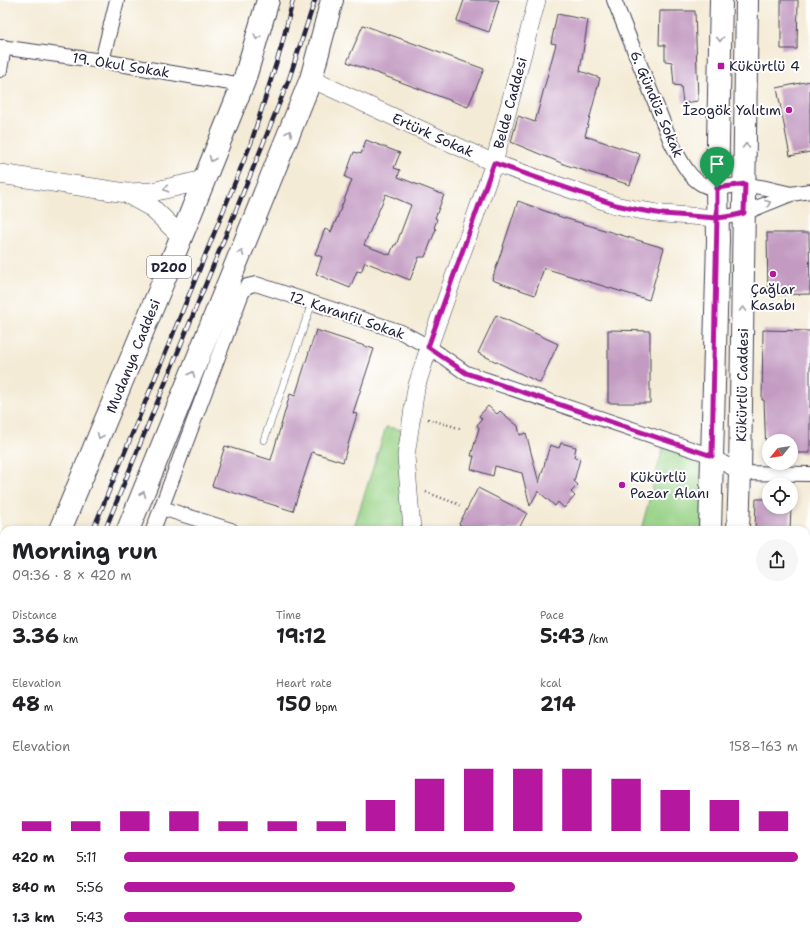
<!DOCTYPE html>
<html lang="en">
<head>
<meta charset="utf-8">
<style>
  :root { --surface:#fff; --page:#f6f6f6; --text:#202124; --muted:#757577; --accent:#b5179e }
  body { margin:0; font-family:"Shantell Sans",sans-serif; background:var(--page); color:var(--text); height:100vh; display:flex; flex-direction:column; font-size:15px; white-space:nowrap }
  * { box-sizing:border-box; margin:0 }
  p { font-size:13px; color:var(--muted) }
  .icon { flex:none; width:22px; height:22px; fill:none; stroke:currentColor; stroke-width:2; stroke-linecap:round; stroke-linejoin:round }
  .map { position:relative; flex:1; overflow:hidden }
  .side { position:absolute; left:0px; top:526px; width:810px; height:414px; display:flex; flex-direction:column; background:var(--surface); border-radius:12px 12px 0 0; box-shadow:0 2px 6px #0003 }
  .side>* { flex:none }
  .needle { width:26px; rotate:240deg }
  .fabs { position:absolute; left:762px; top:434px; display:grid; gap:8px }
  .fabs a { display:grid; place-items:center; width:36px; height:36px; border-radius:50%; background:var(--surface); box-shadow:0 2px 6px #0003; font-size:20px }
  .pin { position:absolute; display:grid; place-items:center; width:34px; height:34px; color:#fff; margin:-41px -17px; border-radius:50% 50% 50% 0; rotate:-45deg; box-shadow:0 0 4px #0007 }
  .pin .icon { rotate:45deg }
  .round { display:grid; place-items:center; flex:none; width:42px; height:42px; border-radius:21px; background:var(--page) }
  .overview { display:flex; align-items:center; justify-content:space-between; height:68px; padding:0 12px }
  h1 { font-size:22px; font-weight:700; line-height:30px }
  .figures { display:grid; grid-template-columns:repeat(3,1fr); gap:6px; height:68px; padding:4px 12px }
  .figures div { display:grid; align-content:center }
  .figures b { font-size:20px; font-weight:700 }
  .figures small { font-size:11px; font-weight:400 }
  .figures p { font-size:11px }
  .chart { height:112px; padding:8px 12px }
  .chart p { display:flex; justify-content:space-between }
  .chart svg { width:100%; height:72px; margin-top:4px; stroke:var(--accent); stroke-width:6 }
  ul { padding:0 12px; list-style:none; font-size:13px }
  li { display:grid; grid-template-columns:64px 48px 1fr; align-items:center; height:30px }
  li i { height:10px; border-radius:5px; background:var(--accent) }
  .map>svg:first-child { display:block }
  .green { fill:#96d185; stroke:#5c7a60 }
  .building { fill:#c39bc2; fill-rule:evenodd }
  .lines { fill:none; stroke-linecap:round; stroke-linejoin:round }
  .service-casing { stroke:#424052; stroke-width:8 }
  .minor-casing { stroke:#424052; stroke-width:16 }
  .tertiary-casing { stroke:#424052; stroke-width:18 }
  .secondary-casing { stroke:#424052; stroke-width:20 }
  .primary-casing { stroke:#424052; stroke-width:24 }
  .trunk-casing { stroke:#424052; stroke-width:24 }
  .path { stroke:#424052; stroke-width:2.5; stroke-dasharray:1 3; stroke-linecap:butt }
  .service { stroke:#fff; stroke-width:7 }
  .minor { stroke:#fff; stroke-width:14 }
  .tertiary { stroke:#fff; stroke-width:17 }
  .secondary { stroke:#fff; stroke-width:19 }
  .primary { stroke:#fff; stroke-width:22 }
  .trunk { stroke:#fff; stroke-width:22 }
  .rail-casing { stroke:#22223b; stroke-width:4.5 }
  .rail { stroke:#fff; stroke-width:3; stroke-dasharray:9; stroke-linecap:butt }
  .oneway { stroke:#9c9ca7 }
  .route-casing { stroke:#fff; stroke-width:8 }
  .route { stroke:#b5179e; stroke-width:5 }
  .poi-dot { fill:#b5179e; stroke:#fff; stroke-width:1.5 }
  .labels { text-anchor:middle; dominant-baseline:central; stroke-width:4; stroke-linejoin:round; paint-order:stroke }
  .shield { fill:#fff; stroke:#646476; stroke-width:1 }
  .shield-label { font-size:13px; font-weight:bold; fill:#22223b }
  .street-label { font-size:14px; fill:#22223b; stroke:#fff }
  .poi-label { font-size:14px; fill:#22223b; stroke:#fff; text-anchor:start }
</style>
</head>
<body>
<div class="map">
<svg width="810" height="940" viewBox="0 0 810 940">
  <rect width="100%" height="100%" fill="#fff"/>
  <filter id="ink" filterUnits="userSpaceOnUse"><feTurbulence type="fractalNoise" baseFrequency=".025" numOctaves="2"/><feDisplacementMap in="SourceGraphic" scale="8" xChannelSelector="R" yChannelSelector="G"/><feConvolveMatrix kernelMatrix="1 2 1 2 8 2 1 2 1" color-interpolation-filters="sRGB"/></filter>
  <filter id="wash" filterUnits="userSpaceOnUse"><feTurbulence type="fractalNoise" baseFrequency=".012" numOctaves="4" result="noise"/><feDisplacementMap in="SourceGraphic" scale="16" xChannelSelector="R" yChannelSelector="G"/><feGaussianBlur stdDeviation="0.9" result="paint"/><feColorMatrix in="noise" values="0 0 0 0 0 0 0 0 0 0 0 0 0 0 0 0 0 1.4 0 .05"/><feComposite in="paint" operator="in"/></filter>
  <g filter="url(#wash)">
    <rect width="100%" height="100%" fill="#f4ebd6"/>
    <path class="green" d="M386 427 410 431 412 530H353Z
      M665 440 712 456 710 530H641Z"/>
    <g id="blocks">
      <path class="building" d="M464 0H499L489 32 457 21Z
        M781 0H798L797 49H781Z
        M660 11H695L698 101 683 103 681 86 674 85 672 62 665 61V45H659Z
        M557 14 588 20 580 71 600 78 585 136 640 154 630 185 566 165 511 142 518 116 535 122 556 44 551 43Z
        M363 25 484 69 468 107 347 62Z
        M810 81V152L790 156 777 88Z
        M366 140 400 153 394 168 400 170 398 177 444 195 435 218 437 219 434 228 436 229 425 257H419L410 280 365 262 361 272 357 271 350 288 316 274 322 257 315 254 325 229 331 232 337 218 352 180 345 177 354 152 361 154ZM386 194 411 205 396 245H394L390 255 364 245Z
        M518 201 561 217 664 248 649 300 544 268 535 295 492 280Z
        M767 233H809L810 294 768 295Z
        M496 315 558 344 540 383 478 353Z
        M316 330 374 349 353 413 357 414 343 462 312 452 293 511 212 486 225 446 271 460 290 394 295 396Z
        M608 330 650 331V403H608Z
        M763 330 810 331V453H791V441H769V454H766L764 400H762Z
        M488 406 497 414 500 411 518 426 520 435 526 433 539 483 550 445 559 448 561 443 576 447 574 457 580 459 574 481 578 485 571 492 575 496 564 508 558 502 555 506 538 491 530 506 522 473 495 466 493 476 471 469 474 456H471L479 428 477 425 482 419 479 416Z
        M478 488 527 513 518 530H459L461 525 459 524Z
        M756 499H769V507H791L790 530H755Z"/>
    </g>
  </g>
  <g filter="url(#ink)">
    <use href="#blocks" fill-opacity="0" stroke="#424052" stroke-width="1"/>
    <g class="lines">
      <defs>
        <path id="service" d="M264 440 312 303
          M423 936V940
          M257 940V936"/>
        <path id="minor" d="M614 0 671 142C681 161 693 190 719 188 728 187 737 184 746 185 761 186 776 191 791 194
          M0 47 102 61 242 85
          M102 61 117 0
          M0 70 4 47
          M717 218 731 216 744 213 791 194 810 191
          M162 508 231 530
          M153 530 242 293 247 286 256 284 401 332 429 347 466 373 712 456 740 473 810 474
          M0 910 4 899
          M806 935 810 936"/>
        <path id="tertiary" d="M311 79 494 163 615 205 639 210 663 214 717 218
          M412 530 406 456 416 388 429 347 494 163 537 0
          M806 697H810
          M463 936 464 940"/>
        <path id="secondary" d="M0 174 126 193 151 207 181 236
          M126 193 152 192 204 180"/>
        <path id="primary" d="M710 530 718 240 717 188 721 0
          M738 530 740 473 747 0
          M707 936V940
          M729 936 730 940"/>
        <path id="trunk" d="M60 530 161 287 244 81 268 0
          M128 530 311 79 332 0
          M0 671 4 661
          M0 839 4 830"/>
      </defs>
      <use href="#service" class="service-casing"/>
      <use href="#minor" class="minor-casing"/>
      <use href="#tertiary" class="tertiary-casing"/>
      <use href="#secondary" class="secondary-casing"/>
      <use href="#primary" class="primary-casing"/>
      <use href="#trunk" class="trunk-casing"/>
      <path class="path" d="M428 419 462 429
        M426 492 460 505"/>
      <use href="#service" class="service"/>
      <use href="#minor" class="minor"/>
      <use href="#tertiary" class="tertiary"/>
      <use href="#secondary" class="secondary"/>
      <use href="#primary" class="primary"/>
      <use href="#trunk" class="trunk"/>
      <defs>
        <path id="rail" d="M93 530 251 143 281 48 293 0
          M105 530 263 144 289 79 315 0
          M0 757 4 747
          M0 784 4 774"/>
      </defs>
      <use href="#rail" class="rail-casing"/>
      <use href="#rail" class="rail"/>
    </g>
    <defs><path id="oneway-chevron" d="M-2-3.5L2.5 0L-2 3.5" fill="none" stroke-width="1.6" stroke-linecap="round" stroke-linejoin="round"/></defs>
    <g class="oneway">
      <use href="#oneway-chevron" transform="translate(257 37) rotate(107)"/>
      <use href="#oneway-chevron" transform="translate(720 39) rotate(91)"/>
      <use href="#oneway-chevron" transform="translate(289 133) rotate(-68)"/>
      <use href="#oneway-chevron" transform="translate(746 146) rotate(-89)"/>
      <use href="#oneway-chevron" transform="translate(212 159) rotate(112)"/>
      <use href="#oneway-chevron" transform="translate(166 189) rotate(167)"/>
      <use href="#oneway-chevron" transform="translate(768 203) rotate(-22)"/>
      <use href="#oneway-chevron" transform="translate(241 253) rotate(-68)"/>
      <use href="#oneway-chevron" transform="translate(743 309) rotate(-89)"/>
      <use href="#oneway-chevron" transform="translate(192 374) rotate(-68)"/>
      <use href="#oneway-chevron" transform="translate(100 436) rotate(112)"/>
      <use href="#oneway-chevron" transform="translate(143 494) rotate(-68)"/>
    </g>
  </g>
  <g class="lines" filter="url(#ink)">
    <defs>
      <path id="route" d="M717 188V218L663 214 639 210 616 205 494 163 428 347 466 373 712 456 717 218 732 216 744 213 745 184 717 188"/>
    </defs>
    <use href="#route" class="route-casing"/>
    <use href="#route" class="route"/>
  </g>
  <g class="poi-dot">
    <rect x="717" y="62" width="8" height="8" rx="2"/>
    <circle cx="789" cy="110" r="4"/>
    <circle cx="773" cy="274" r="4"/>
    <circle cx="622" cy="485" r="4"/>
  </g>
  <g class="labels">
    <rect class="shield" x="147" y="256" width="44" height="22" rx="3"/>
    <g class="shield-label">
      <text x="169" y="267">D200</text>
    </g>
    <g class="street-label">
      <text transform="translate(121 65) rotate(9)">19. Okul Sokak</text>
      <text transform="translate(510 103) rotate(-75)">Belde Caddesi</text>
      <text transform="translate(657 104) rotate(67)">6. Gündüz Sokak</text>
      <text transform="translate(433 135) rotate(24)">Ertürk Sokak</text>
      <text transform="translate(347 315) rotate(19)">12. Karanfil Sokak</text>
      <text transform="translate(133 356) rotate(-68)">Mudanya Caddesi</text>
      <text transform="translate(742 385) rotate(-89)">Kükürtlü Caddesi</text>
    </g>
    <g class="poi-label">
      <text x="729" y="66">Kükürtlü 4</text>
      <text x="781" y="110" text-anchor="end">İzogök Yalıtım</text>
      <text x="773" y="289" text-anchor="middle">Çağlar<tspan x="773" dy="16">Kasabı</tspan></text>
      <text x="630" y="477">Kükürtlü<tspan x="630" dy="16">Pazar Alanı</tspan></text>
    </g>
  </g>
</svg>
<div class="fabs">
<a><svg class="needle" viewBox="-14 -14 28 28"><path d="M0-13l5 13h-10z" fill="#e53935"/><path d="M0 13l5-13h-10z" fill="#757577"/></svg></a>
<a><svg class="icon" aria-label="locate" viewBox="0 0 24 24"><circle cx="12" cy="12" r="6"/><path d="M12 2v4M12 18v4M2 12h4M18 12h4"/></svg></a>
</div>
<div class="pin" style="left:717px;top:188px;background:#1e9e55"><svg class="icon" aria-label="arrive" viewBox="0 0 24 24"><path d="M6 21V4h12l-3 4 3 4H6"/></svg></div>
<section class="side">
<div class="overview"><div><h1>Morning run</h1><p>09:36 · 8 × 420 m</p></div><a class="round"><svg class="icon" aria-label="share" viewBox="0 0 24 24"><path d="M12 15V3M7 8l5-5 5 5M5 13v7h14v-7"/></svg></a></div>
<div class="figures">
<div><p>Distance</p><b>3.36<small> km</small></b></div>
<div><p>Time</p><b>19:12</b></div>
<div><p>Pace</p><b>5:43<small> /km</small></b></div>
</div>
<div class="figures">
<div><p>Elevation</p><b>48<small> m</small></b></div>
<div><p>Heart rate</p><b>150<small> bpm</small></b></div>
<div><p>kcal</p><b>214</b></div>
</div>
<div class="chart"><p><span>Elevation</span>158–163 m</p>
<svg viewBox="0 0 160 44" preserveAspectRatio="none"><path d="M5 44V38M15 44V38M25 44V32M35 44V32M45 44V38M55 44V38M65 44V38M75 44V25M85 44V12M95 44V6M105 44V6M115 44V6M125 44V12M135 44V19M145 44V25M155 44V32"/></svg>
</div>
<ul>
<li><b>420 m</b>5:11<i style="width:100%"></i></li>
<li><b>840 m</b>5:56<i style="width:58%"></i></li>
<li><b>1.3 km</b>5:43<i style="width:68%"></i></li>
</ul>
</section>
</div>
</body>
</html>
